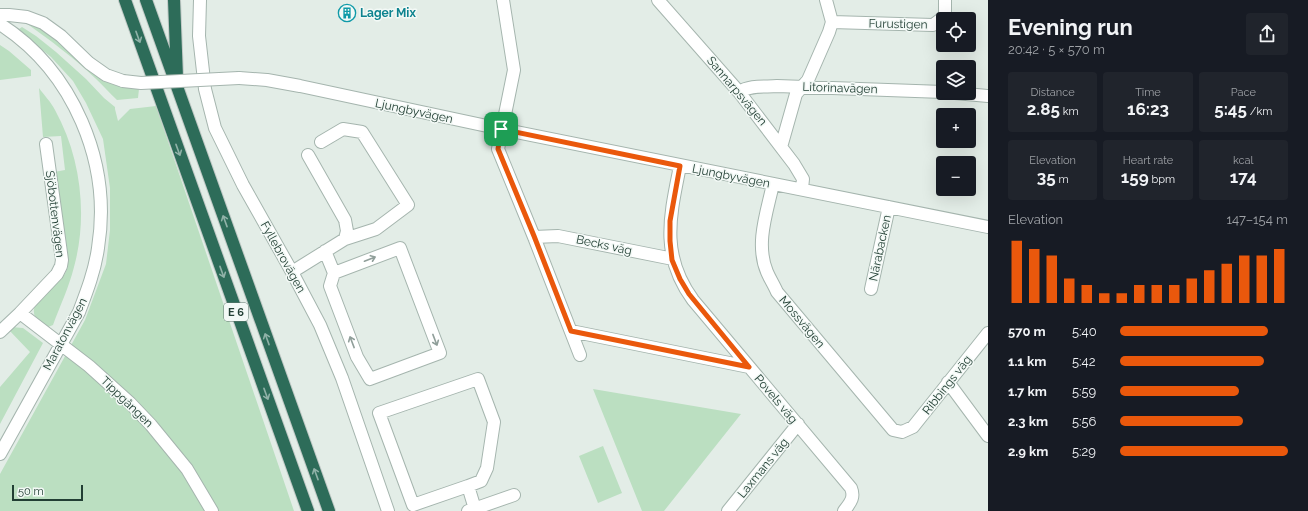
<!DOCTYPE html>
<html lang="en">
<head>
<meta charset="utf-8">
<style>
  :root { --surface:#171b24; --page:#20242c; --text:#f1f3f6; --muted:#9ea1a6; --accent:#ea580c }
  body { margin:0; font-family:Raleway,sans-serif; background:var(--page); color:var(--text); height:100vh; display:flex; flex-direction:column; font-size:15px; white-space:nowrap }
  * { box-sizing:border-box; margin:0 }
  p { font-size:13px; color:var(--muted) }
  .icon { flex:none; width:22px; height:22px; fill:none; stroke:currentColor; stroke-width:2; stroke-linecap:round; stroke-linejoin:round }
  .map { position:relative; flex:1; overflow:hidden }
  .sheet { display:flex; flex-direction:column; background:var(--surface); width:320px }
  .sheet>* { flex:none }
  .fabs { position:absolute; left:936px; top:12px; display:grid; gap:8px }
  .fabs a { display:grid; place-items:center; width:40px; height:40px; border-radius:4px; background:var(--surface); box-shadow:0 4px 16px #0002; font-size:20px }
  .scale { position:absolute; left:12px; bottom:10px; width:71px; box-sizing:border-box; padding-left:4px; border:2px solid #223f34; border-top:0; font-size:11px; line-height:14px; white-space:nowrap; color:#223f34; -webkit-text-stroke:3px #f3f9f6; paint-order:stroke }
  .pin { position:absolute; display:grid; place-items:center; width:34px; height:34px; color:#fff; margin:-17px; border-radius:8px; box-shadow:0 2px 6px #0006 }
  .round { display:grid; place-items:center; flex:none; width:42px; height:42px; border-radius:4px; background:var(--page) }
  .summary { display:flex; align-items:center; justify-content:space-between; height:68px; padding:0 20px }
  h1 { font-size:22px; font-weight:700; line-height:30px }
  .stats { display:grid; grid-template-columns:repeat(3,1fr); gap:6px; height:68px; padding:4px 20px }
  .stats div { display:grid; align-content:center; border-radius:4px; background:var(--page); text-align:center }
  .stats b { font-size:17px; font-weight:700 }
  .stats small { font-size:11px; font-weight:400 }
  .stats p { font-size:11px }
  .chart { height:112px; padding:8px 20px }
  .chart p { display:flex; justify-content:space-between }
  .chart svg { width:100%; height:72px; margin-top:4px; stroke:var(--accent); stroke-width:6 }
  ul { padding:0 20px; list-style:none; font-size:13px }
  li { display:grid; grid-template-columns:64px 48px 1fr; align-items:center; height:30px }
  li i { height:10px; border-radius:5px; background:var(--accent) }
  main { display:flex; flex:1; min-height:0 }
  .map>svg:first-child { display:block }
  .green { fill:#bbdfc1 }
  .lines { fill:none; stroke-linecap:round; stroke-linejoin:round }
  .minor-casing { stroke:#a5b5ae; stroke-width:14 }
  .highway-casing { stroke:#c1c9c6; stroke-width:14 }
  .minor { stroke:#fff; stroke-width:12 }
  .highway { stroke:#2d6c59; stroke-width:12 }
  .minor-bridge-casing { stroke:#a5b5ae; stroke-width:14; stroke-linecap:butt }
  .minor-bridge { stroke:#fff; stroke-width:12 }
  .oneway { stroke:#90b2a8 }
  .oneway2 { stroke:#909f9a }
  .route-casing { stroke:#fff; stroke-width:8 }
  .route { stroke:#ea580c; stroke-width:5 }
  .labels { text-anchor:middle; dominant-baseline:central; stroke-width:3; stroke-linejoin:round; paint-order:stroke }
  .shield { fill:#f3f9f6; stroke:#61776e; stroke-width:1 }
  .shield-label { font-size:11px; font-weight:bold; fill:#223f34 }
  .culture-label { font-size:12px; font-weight:bold; fill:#0d838f; stroke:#f3f9f6; text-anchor:start }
  .street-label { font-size:12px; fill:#223f34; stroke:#f3f9f6 }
</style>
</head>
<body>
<main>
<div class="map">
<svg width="988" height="511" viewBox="0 0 988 511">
  <rect width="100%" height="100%" fill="#e3ede7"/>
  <path class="green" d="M26 23 46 31 117 85 139 89 138 98 117 100C109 93 103 85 95 78 74 58 50 40 26 23Z
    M22 27 36 36 56 52 86 79 104 98 115 107V109L118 121 130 109 156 106 294 511H0V474L85 320 106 264 110 230V188L103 139 86 103 73 81 51 57 25 36 19 29Z
    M0 45 9 51 31 70V76L0 80Z
    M39 88C44 95 51 102 55 110 81 157 88 216 74 267 69 287 60 306 53 325L48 327C38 320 31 318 35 305L65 274 68 267 67 250 54 172 65 170 61 136 43 137Z
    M11 327 23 328 43 343 0 424V387L30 352 8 329Z
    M593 389 741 414 664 511H642Z
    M603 446 622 493 598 503 579 456Z"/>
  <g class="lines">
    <defs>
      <path id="minor" d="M200 0 199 36 205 89 215 128 243 185 292 272 320 325 342 378 388 511
        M503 0 514 70 498 149 534 237 580 355
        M658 0 739 92 794 164 803 179 802 189
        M0 15H9L27 17 43 23 61 36 89 63 106 75 123 81
        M832 22 933 25 945 16V0
        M0 24C73 71 112 162 98 248 95 270 87 291 79 312L0 454
        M239 78 267 80 300 86 501 129 988 227
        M739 92C750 85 765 87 777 86L943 92
        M955 93 988 96
        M321 142 343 129 362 132 408 205 376 229 345 239
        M781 147 796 94 808 80 829 32 832 22 826 0
        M680 166C670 216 660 255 693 300L851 488C855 498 850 503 844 511
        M773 184C767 212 755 244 767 272 770 279 774 285 777 292L893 430 902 432 913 427 988 333
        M534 237 558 236 673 259
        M325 251 334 273 330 286 357 357 370 379 440 353 400 248 334 273
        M292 272 345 239 347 231 345 220 308 155
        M871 289 889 207
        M20 313 89 366 130 403 151 425 187 469 212 511
        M571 331 749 367
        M0 332 20 313 57 274 61 266 62 260 46 144
        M948 382 988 436
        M468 486 413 505 379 413 478 379 494 422 487 468 481 481 468 486 475 509
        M468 511 514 495
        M728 511 798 424"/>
      <path id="highway" d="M125 0 308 511
        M146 0 329 511
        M174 0 177 77"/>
    </defs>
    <use href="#minor" class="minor-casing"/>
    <use href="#highway" class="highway-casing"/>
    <use href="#minor" class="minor"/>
    <use href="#highway" class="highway"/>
    <defs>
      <path id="minor-bridge" d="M123 81 141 83 239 78"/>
    </defs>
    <use href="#minor-bridge" class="minor-bridge-casing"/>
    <use href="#minor-bridge" class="minor-bridge"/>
  </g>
  <defs><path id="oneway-shaft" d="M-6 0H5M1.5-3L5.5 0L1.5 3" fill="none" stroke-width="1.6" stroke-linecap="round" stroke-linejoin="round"/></defs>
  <g class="oneway">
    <use href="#oneway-shaft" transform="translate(138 37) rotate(70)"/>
    <use href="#oneway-shaft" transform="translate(178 150) rotate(70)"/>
    <use href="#oneway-shaft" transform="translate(225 221) rotate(-110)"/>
    <use href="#oneway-shaft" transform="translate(222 272) rotate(70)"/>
    <use href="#oneway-shaft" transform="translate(267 339) rotate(-110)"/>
    <use href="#oneway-shaft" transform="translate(266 394) rotate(70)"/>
    <use href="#oneway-shaft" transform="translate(316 474) rotate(-110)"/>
  </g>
  <g class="oneway2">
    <use href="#oneway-shaft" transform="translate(370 259) rotate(-21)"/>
    <use href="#oneway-shaft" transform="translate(435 340) rotate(69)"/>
    <use href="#oneway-shaft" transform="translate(352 342) rotate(-111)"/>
  </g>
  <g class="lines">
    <defs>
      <path id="route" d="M501 129 680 166 670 221V241L672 260 680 279 689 294 749 367 571 331 534 236 498 149Z"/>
    </defs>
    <use href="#route" class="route-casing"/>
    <use href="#route" class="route"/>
  </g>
  <defs>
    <symbol id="building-ring" viewBox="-11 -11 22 22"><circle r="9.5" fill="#f3f9f6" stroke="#0f9aa8" stroke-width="1.5"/><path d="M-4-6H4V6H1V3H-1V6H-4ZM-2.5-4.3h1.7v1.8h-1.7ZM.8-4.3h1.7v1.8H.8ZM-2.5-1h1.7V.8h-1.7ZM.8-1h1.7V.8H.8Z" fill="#0f9aa8"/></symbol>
  </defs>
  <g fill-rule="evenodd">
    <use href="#building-ring" x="337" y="3" width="20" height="20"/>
  </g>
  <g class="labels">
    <rect class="shield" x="224" y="303" width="24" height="18" rx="3"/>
    <g class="shield-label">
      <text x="236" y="312">E 6</text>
    </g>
    <g class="culture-label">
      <text x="360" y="13">Lager Mix</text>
    </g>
    <g class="street-label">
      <text transform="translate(898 24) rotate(1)">Furustigen</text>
      <text transform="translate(840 88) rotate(2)">Litorinavägen</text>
      <text transform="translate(737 91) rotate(50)">Sannarpsvägen</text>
      <text transform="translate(414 111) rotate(12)">Ljungbyvägen</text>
      <text transform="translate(731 176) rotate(11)">Ljungbyvägen</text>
      <text transform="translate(55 214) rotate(83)">Sjöbottenvägen</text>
      <text transform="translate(604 245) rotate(12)">Becks väg</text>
      <text transform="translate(880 248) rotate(-78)">Närabacken</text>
      <text transform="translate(283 257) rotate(61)">Fyllebrovägen</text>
      <text transform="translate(802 322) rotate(50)">Mossvägen</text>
      <text transform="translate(65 334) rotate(-62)">Maratonvägen</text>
      <text transform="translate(947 385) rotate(-52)">Ribbings väg</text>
      <text transform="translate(776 399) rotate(50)">Povels väg</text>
      <text transform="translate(127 402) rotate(44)">Tippgången</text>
      <text transform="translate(763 468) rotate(-51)">Laxmans väg</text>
    </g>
  </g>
</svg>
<div class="fabs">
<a><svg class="icon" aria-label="locate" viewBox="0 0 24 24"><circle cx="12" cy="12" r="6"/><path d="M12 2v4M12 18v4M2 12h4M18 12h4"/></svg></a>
<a><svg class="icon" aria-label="layers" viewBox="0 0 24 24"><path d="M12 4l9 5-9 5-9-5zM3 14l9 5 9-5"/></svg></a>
<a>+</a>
<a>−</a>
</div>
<div class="scale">50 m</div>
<div class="pin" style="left:501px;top:129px;background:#1e9e55"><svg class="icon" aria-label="arrive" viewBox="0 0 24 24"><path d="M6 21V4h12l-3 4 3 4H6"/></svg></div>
</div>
<section class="sheet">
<div class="summary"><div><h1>Evening run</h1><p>20:42 · 5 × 570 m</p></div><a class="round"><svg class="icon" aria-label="share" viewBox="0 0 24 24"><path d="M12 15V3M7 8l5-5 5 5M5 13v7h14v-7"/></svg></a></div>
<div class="stats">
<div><p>Distance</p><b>2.85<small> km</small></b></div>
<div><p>Time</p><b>16:23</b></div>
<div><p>Pace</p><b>5:45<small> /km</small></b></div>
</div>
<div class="stats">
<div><p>Elevation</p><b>35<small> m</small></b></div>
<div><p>Heart rate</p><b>159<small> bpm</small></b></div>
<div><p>kcal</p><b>174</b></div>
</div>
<div class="chart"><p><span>Elevation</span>147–154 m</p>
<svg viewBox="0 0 160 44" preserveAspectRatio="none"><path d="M5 44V6M15 44V11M25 44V15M35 44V29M45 44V33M55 44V38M65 44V38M75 44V33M85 44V33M95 44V33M105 44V29M115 44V24M125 44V20M135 44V15M145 44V15M155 44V11"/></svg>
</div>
<ul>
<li><b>570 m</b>5:40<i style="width:88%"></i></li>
<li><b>1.1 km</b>5:42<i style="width:86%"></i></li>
<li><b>1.7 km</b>5:59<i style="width:71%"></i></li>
<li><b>2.3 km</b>5:56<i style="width:73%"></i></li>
<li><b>2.9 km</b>5:29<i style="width:100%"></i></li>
</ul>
</section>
</main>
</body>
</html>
